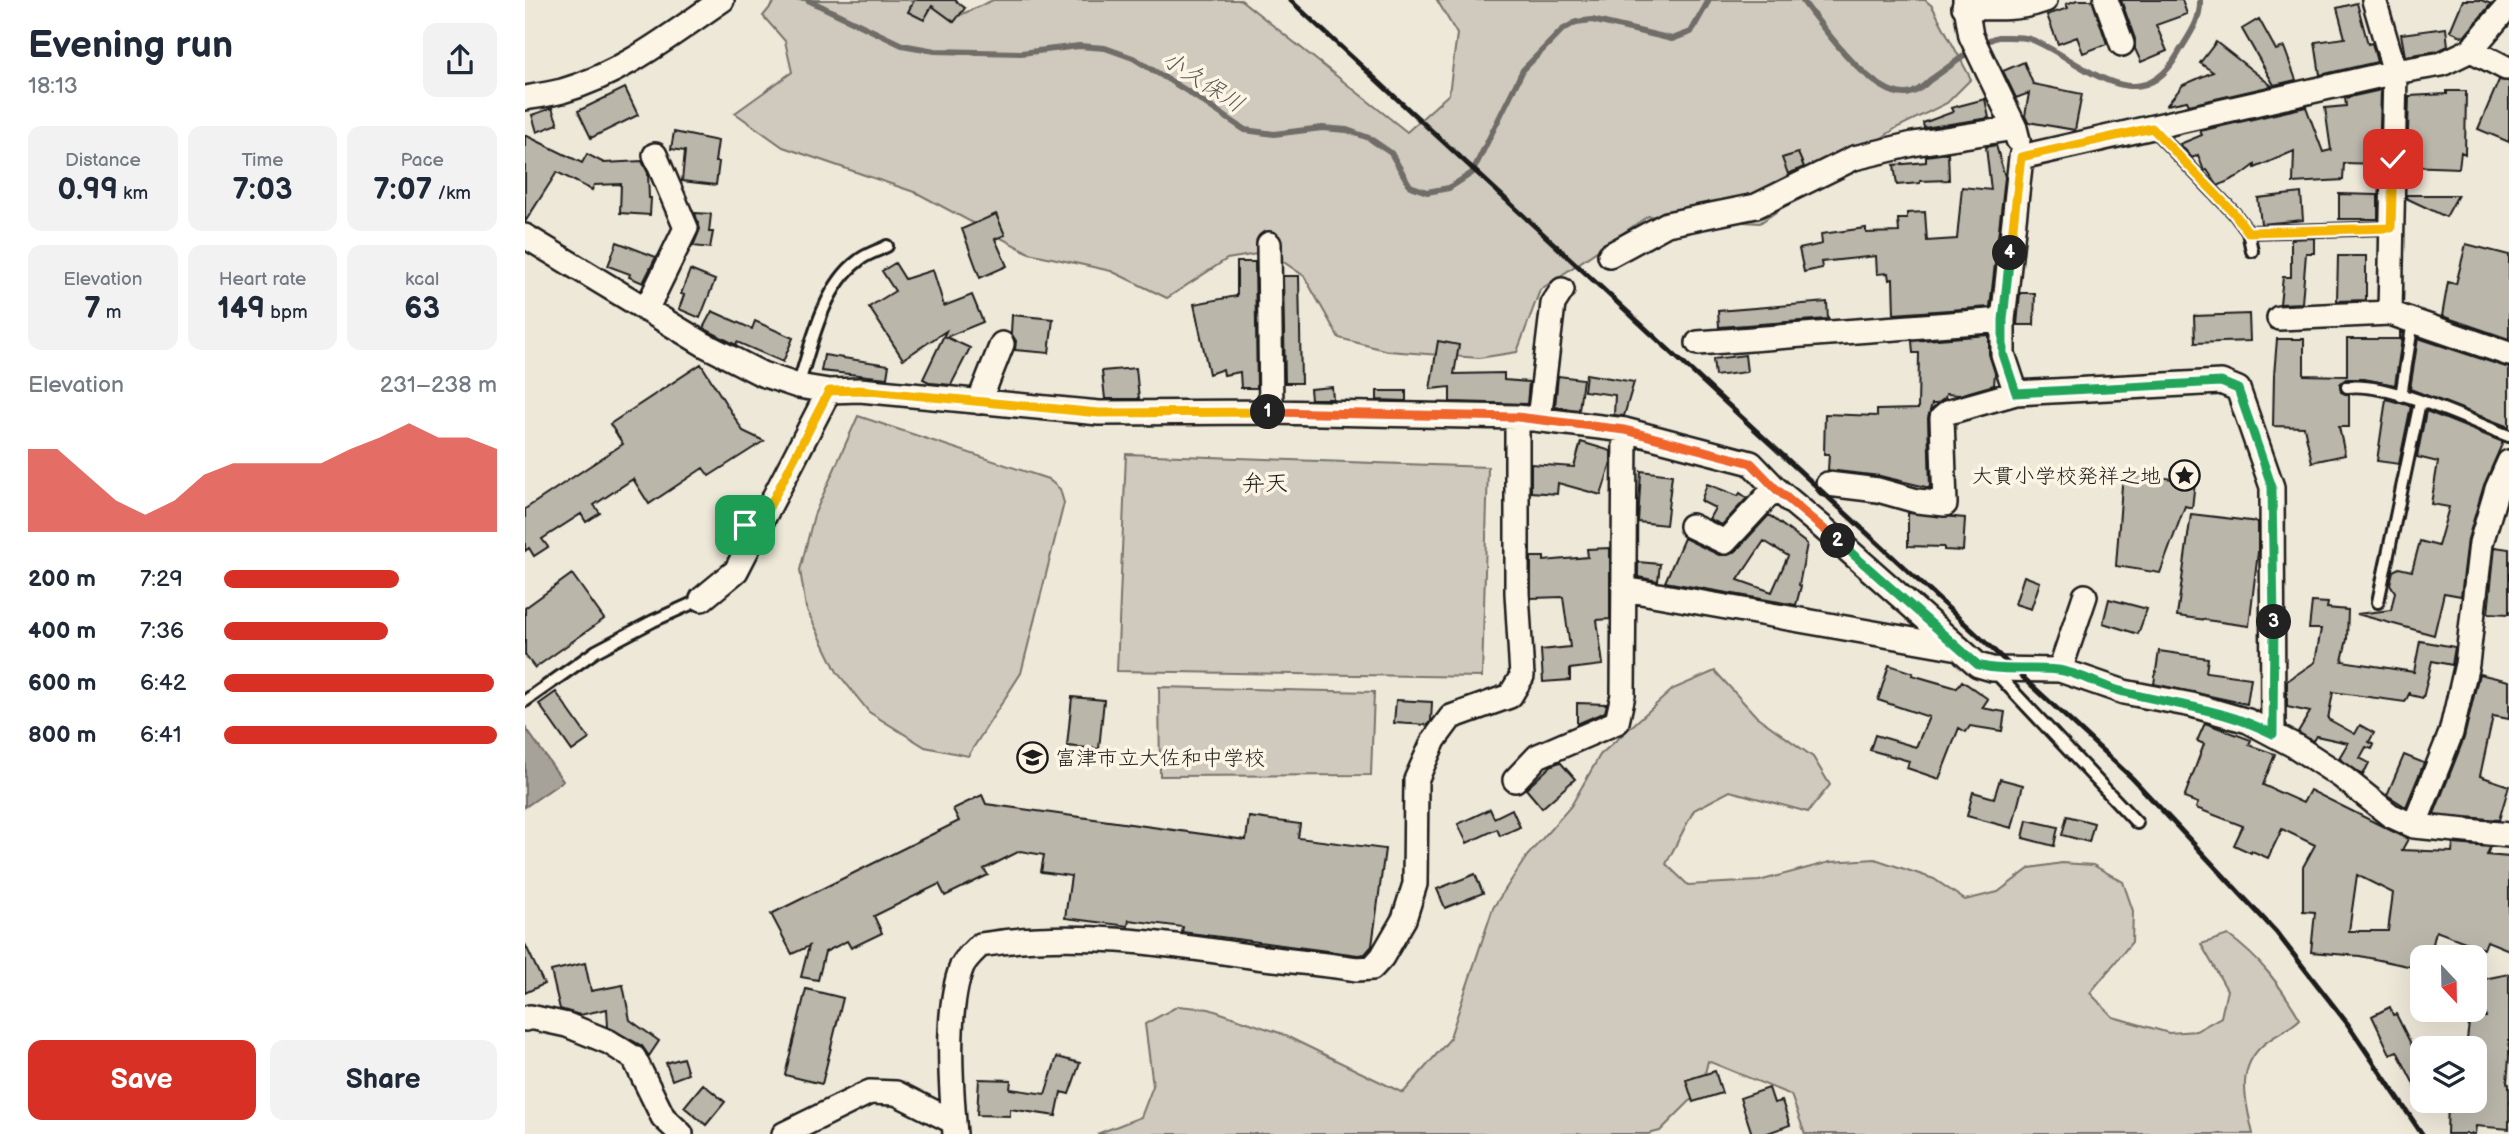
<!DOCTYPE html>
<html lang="en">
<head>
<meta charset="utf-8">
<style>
  :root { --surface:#fff; --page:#f2f2f3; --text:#1f2937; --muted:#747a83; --accent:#d93025 }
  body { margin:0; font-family:"Balsamiq Sans","Klee One",sans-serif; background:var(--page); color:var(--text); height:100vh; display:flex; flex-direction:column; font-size:26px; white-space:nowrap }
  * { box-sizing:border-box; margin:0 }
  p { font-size:23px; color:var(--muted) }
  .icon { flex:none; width:38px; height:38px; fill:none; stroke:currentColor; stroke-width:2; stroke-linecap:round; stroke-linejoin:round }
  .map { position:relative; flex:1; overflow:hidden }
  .sheet { display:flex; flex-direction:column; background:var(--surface); width:525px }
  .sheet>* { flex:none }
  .needle { width:46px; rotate:158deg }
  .tools { position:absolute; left:1885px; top:945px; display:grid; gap:14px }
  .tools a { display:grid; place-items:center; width:77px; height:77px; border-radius:14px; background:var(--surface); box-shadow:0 7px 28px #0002; font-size:35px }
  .pin { position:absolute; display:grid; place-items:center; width:60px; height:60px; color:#fff; margin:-30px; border-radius:14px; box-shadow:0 4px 10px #0006 }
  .km { position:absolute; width:35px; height:35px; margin:-18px; border-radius:50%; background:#222; color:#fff; font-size:19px; line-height:35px; text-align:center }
  .round { display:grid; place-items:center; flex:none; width:74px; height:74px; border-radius:14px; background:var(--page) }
  .overview { display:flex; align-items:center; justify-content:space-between; height:119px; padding:0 28px }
  h1 { font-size:38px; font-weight:800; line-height:52px }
  .stats { display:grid; grid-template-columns:repeat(3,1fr); gap:10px; height:119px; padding:7px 28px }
  .stats div { display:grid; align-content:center; border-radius:14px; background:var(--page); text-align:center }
  .stats b { font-size:30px; font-weight:800 }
  .stats small { font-size:19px; font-weight:400 }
  .stats p { font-size:19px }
  .chart { height:196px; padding:14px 28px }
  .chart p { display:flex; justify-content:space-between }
  .chart svg { width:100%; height:126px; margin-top:7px; fill:var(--accent); opacity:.7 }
  .action { display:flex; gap:14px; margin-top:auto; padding:14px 28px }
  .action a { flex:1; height:80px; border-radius:14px; background:var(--accent); color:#fff; font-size:28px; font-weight:800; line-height:80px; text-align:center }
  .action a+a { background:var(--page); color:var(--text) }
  ul { padding:0 28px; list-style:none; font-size:23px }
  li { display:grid; grid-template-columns:112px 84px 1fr; align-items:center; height:52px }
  li i { height:18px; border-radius:9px; background:var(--accent) }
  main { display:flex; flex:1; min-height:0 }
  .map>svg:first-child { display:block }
  .green { fill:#cfcabd; stroke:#76736c; stroke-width:2 }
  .water { fill:#a7a299; stroke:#6f6c67; stroke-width:2 }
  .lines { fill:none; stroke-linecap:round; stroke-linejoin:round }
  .stream { stroke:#6f6c67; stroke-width:6 }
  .building { fill:#bab6aa; stroke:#1c1c1c; stroke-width:2; fill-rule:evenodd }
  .service-casing { stroke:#1c1c1c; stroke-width:16 }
  .minor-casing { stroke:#1c1c1c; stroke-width:28 }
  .service { stroke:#fcf5e5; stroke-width:10 }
  .minor { stroke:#fcf5e5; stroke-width:23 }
  .rail { stroke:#1c1c1c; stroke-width:5 }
  .split-1-casing { stroke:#fff; stroke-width:14 }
  .split-2-casing { stroke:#fff; stroke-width:14 }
  .split-3-casing { stroke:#fff; stroke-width:14 }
  .split-4-casing { stroke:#fff; stroke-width:14 }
  .split-5-casing { stroke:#fff; stroke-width:14 }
  .split-1 { stroke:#f5b400; stroke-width:9 }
  .split-2 { stroke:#f0652b; stroke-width:9 }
  .split-3 { stroke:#22a559; stroke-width:9 }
  .split-4 { stroke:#22a559; stroke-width:9 }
  .split-5 { stroke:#f5b400; stroke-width:9 }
  .labels { text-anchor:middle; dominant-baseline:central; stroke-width:7; stroke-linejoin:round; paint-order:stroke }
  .poi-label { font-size:21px; fill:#1c1c1c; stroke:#fcf5e5; text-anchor:end }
  .water-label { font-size:23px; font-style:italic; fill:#5b5854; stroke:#fcf5e5 }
  .neighbourhood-label { font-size:23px; fill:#1c1c1c; stroke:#fcf5e5 }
</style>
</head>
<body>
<main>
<section class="sheet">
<div class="overview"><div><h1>Evening run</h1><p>18:13</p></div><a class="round"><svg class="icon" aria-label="share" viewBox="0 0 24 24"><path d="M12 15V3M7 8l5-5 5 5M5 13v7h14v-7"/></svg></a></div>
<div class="stats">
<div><p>Distance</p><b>0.99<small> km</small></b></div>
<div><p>Time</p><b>7:03</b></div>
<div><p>Pace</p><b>7:07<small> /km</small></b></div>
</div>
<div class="stats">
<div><p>Elevation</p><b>7<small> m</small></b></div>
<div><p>Heart rate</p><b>149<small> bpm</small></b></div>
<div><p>kcal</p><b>63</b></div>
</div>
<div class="chart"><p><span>Elevation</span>231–238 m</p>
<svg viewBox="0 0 160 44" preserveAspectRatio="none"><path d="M0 44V15L10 15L20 24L30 33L40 38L50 33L60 24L70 20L80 20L90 20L100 20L110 15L120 11L130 6L140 11L150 11L160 15V44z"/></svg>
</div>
<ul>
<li><b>200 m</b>7:29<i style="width:64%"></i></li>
<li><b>400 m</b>7:36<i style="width:60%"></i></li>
<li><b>600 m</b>6:42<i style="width:99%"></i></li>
<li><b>800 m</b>6:41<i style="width:100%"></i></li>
</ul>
<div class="action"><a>Save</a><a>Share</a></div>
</section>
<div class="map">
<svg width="1984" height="1134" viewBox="0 0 1984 1134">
  <rect width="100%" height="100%" fill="#eee8d9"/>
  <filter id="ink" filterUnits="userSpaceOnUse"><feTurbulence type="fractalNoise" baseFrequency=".0143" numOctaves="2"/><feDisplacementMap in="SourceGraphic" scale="14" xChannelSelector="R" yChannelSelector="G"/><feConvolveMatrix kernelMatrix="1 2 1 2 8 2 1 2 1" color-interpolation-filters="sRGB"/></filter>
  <g filter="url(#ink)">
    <path class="green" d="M251 0H406L433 16 468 0H716L882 132 924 94 932 34 912 0H1400L1407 6 1446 79 1422 103 1371 128 1235 223 1123 216 1015 290 992 352 954 358 863 351 814 338 779 276 744 252 702 259 642 298 586 271 504 253 392 193 258 147 210 113 267 72 260 41 238 16Z
      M333 416 523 479 535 489 539 503 496 673 443 756 400 747 344 712 312 672 281 608 275 570 289 515Z
      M601 454 963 467 957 677 592 671Z
      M1190 671 1231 716 1288 757 1305 785 1283 812 1205 791 1169 810 1141 864 1163 885 1234 881 1305 862 1350 859 1409 879 1440 900 1473 892 1505 868 1537 863 1568 865 1598 882 1608 911 1607 942 1565 993 1588 1017 1644 1033 1671 1031 1696 1017 1702 990 1676 944 1703 935C1736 959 1755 985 1775 1019 1764 1030 1749 1035 1738 1045 1710 1070 1721 1102 1728 1134H1280L1266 1095 1183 1061 1176 1090 1135 1131 1123 1134H572L616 1117 628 1086 620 1024 653 1006 684 1009 755 1033 878 1093 924 1040 968 908 1002 856 1046 806 1075 755 1148 689Z
      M634 687 849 692 846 775 635 776Z"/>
    <path class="water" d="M0 727 38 781 0 807Z"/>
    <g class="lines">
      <path class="stream" d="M283 0 377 45 410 51 496 53 554 46 580 48 608 58 662 91 720 130 749 134 797 128 822 130 844 138 866 153 885 186 902 192 924 188 947 173 998 70 1037 30 1051 22 1067 20 1147 39 1166 32 1184 0
        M1277 0C1296 25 1347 97 1382 94 1391 93 1398 87 1405 80 1419 71 1459 39 1473 37 1482 37 1497 36 1505 39 1554 57 1612 126 1653 54 1663 36 1676 22 1675 0"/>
    </g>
    <path class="building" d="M389 0H430L440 8 429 22 407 6 399 20 383 12Z
      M1552 0H1567L1582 44 1558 53 1552 37 1533 44 1522 15 1543 8 1541 4Z
      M1596 0H1657L1662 14 1631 25 1642 51 1616 62 1610 49V39Z
      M1938 0H1956L1966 4 1939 37 1925 31Z
      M1832 3 1843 44 1847 43 1852 62 1795 75 1790 42 1820 38 1812 8Z
      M1734 19 1751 50 1759 47 1771 80 1749 85 1717 29Z
      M1921 28 1923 46 1913 51 1880 56 1876 34Z
      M1691 42 1747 86 1664 105 1662 101 1642 105 1658 85 1688 72 1675 63Z
      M1499 62 1508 84 1557 94 1550 130 1503 122 1500 116 1504 93 1491 98 1478 71Z
      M1974 80 1984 81V142L1953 129Z
      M100 88 113 115 66 138 53 111Z
      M1856 90 1854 164 1819 163 1818 180 1768 183 1769 151 1730 168V165L1718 174 1693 186 1682 170 1679 171 1673 155 1667 158 1655 144 1677 135 1675 131 1781 107 1798 152 1806 150 1800 108 1821 106 1820 98Z
      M1922 91H1941L1940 154 1936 152 1934 168 1882 166 1884 96 1922 94Z
      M1460 99 1464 118 1399 128 1398 123 1428 112 1426 108Z
      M27 108 33 124 12 132 7 115Z
      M149 132 193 141 190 162H194L191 185 157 181 160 151 146 149Z
      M0 135 57 163 62 154 79 163 117 161 123 173 124 198H126L125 215 95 213 96 184 69 185 67 190 32 172 0 222Z
      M1471 145 1480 177 1465 307 1369 314 1368 279 1364 280 1363 273 1352 274 1351 256 1296 262 1297 268 1279 272 1274 249 1297 244 1296 234 1341 228V233L1374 232 1373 219H1382V213L1400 212 1402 241 1432 239 1437 187 1466 190 1461 147Z
      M1273 153 1279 167 1263 174 1257 158Z
      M1423 153 1424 180 1395 181V183L1372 185 1369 165 1401 162V156Z
      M1776 193 1778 220 1736 224 1733 198Z
      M1814 194 1853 195V219H1814Z
      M1881 195H1933L1921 217 1881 198Z
      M170 213 186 214 184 232H188L185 248 168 246 175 229Z
      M471 214 480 235 470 239 482 266 455 278 437 229Z
      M1789 238V253H1781L1777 303 1755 304 1758 277H1766V239Z
      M92 242 131 257 118 283 104 277 105 274 83 266Z
      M1941 244 1984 255V339L1917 316 1923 282 1931 284Z
      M1813 256H1841V300L1812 301Z
      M712 262H730L732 388H716L715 372 699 375 698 369 684 374 669 304 712 296Z
      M370 263 380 279 408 270 419 306 447 295 458 322 421 337 445 348 426 385 406 383 398 379 421 331 378 359 344 307 370 291 357 271Z
      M165 270 190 280 175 318 154 309 159 295 156 294Z
      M758 276H774L776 383H760Z
      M1495 293H1510L1509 325H1492Z
      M1302 302 1303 319 1194 327 1193 311Z
      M187 311 227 329 230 321 268 338 258 362 212 342 211 345 178 328Z
      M1724 314 1725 341 1670 343 1669 316Z
      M487 315 528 319 524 353 490 350 491 341 486 333Z
      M1875 331 1878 332 1870 385 1839 379H1821L1815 384 1816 392 1824 395V427H1814L1820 455 1787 462 1779 427 1748 426 1749 375 1752 339H1779V375L1822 376V339H1875Z
      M1464 335V354L1470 373 1469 385 1434 395 1421 394 1420 398 1412 404H1407L1403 418 1405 488 1355 476 1303 470 1304 454H1299L1300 414 1352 416V410L1393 409 1394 353H1388L1387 341Z
      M1893 338 1984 368V427L1885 389Z
      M913 341 934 345 929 374 979 373V380L1004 382 1002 404 925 402V387L905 389Z
      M299 355 364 365 362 378 296 371Z
      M1220 355 1222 372 1190 376 1188 359Z
      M176 364 218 431 239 441 184 476 178 468 124 504 108 479 69 505 75 513 61 522 56 514 17 539 23 547 9 556 4 548 0 551V509L98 444 85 424Z
      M611 368 614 399H580L577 371Z
      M1061 374 1109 382 1099 416 1089 415 1090 395 1059 391Z
      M1033 376 1058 379 1054 410 1030 407Z
      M807 387 808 399H786L785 389Z
      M852 391H881V401L852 400Z
      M1861 399 1886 406 1874 464 1852 461Z
      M1901 411 1978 442 1959 485 1943 539 1936 596 1919 593 1909 635 1832 614 1866 610 1870 592 1865 584 1868 571 1874 568 1887 571 1895 541 1913 546 1924 507 1906 504 1913 462 1892 457Z
      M1056 442 1086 451V463L1076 495 1033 483 1032 494 1006 492V464L1049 467Z
      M1116 471 1147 475 1141 525 1113 522Z
      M1598 472 1670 482 1667 508 1660 506 1635 573 1591 566Z
      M1182 484 1213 496 1215 493 1222 498 1197 525 1184 519 1190 508 1176 501Z
      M1383 513 1440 518 1438 551 1419 550V547L1383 546Z
      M1666 514 1733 522V552L1724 626 1652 616Z
      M1244 515 1282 544 1274 585 1276 586 1271 605 1140 582 1159 538 1194 555H1203L1210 552ZM1239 541 1263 556 1247 592 1213 580Z
      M1970 547 1984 549V614L1963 613Z
      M1085 548V619L1072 620 1078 665 1045 669V680L1018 682 1016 650 1045 647 1038 597 1006 598V557H1019V561L1063 557 1062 549Z
      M1113 562 1135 564 1133 581 1113 577Z
      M47 574 79 619 10 668 0 655V608Z
      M1499 576 1515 582 1506 609 1490 604Z
      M1584 599 1622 609 1613 634 1578 623Z
      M1787 602 1803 603 1802 608 1823 610 1822 639 1817 661 1889 672 1895 641 1930 647 1927 665 1907 661 1898 698 1885 695V692L1880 702 1808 692 1803 719 1830 734 1835 725 1849 733 1844 742 1849 745 1847 749 1841 747 1835 758 1844 763 1838 775 1814 758 1823 743 1791 736 1788 741 1773 732 1785 712 1762 707V681L1790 662 1796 629H1784Z
      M1634 651 1683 658 1681 672 1726 678 1722 704 1629 684Z
      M1364 665 1388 673 1387 675 1432 688 1437 681 1463 699 1457 708 1480 712 1477 731 1445 726 1441 732 1434 728 1414 779 1382 768 1384 761 1345 750 1350 735 1391 747 1404 717 1353 700Z
      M1954 674 1984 681V719L1968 716 1955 776 1984 786 1974 820 1909 814 1939 738Z
      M31 692 64 739 47 751 14 704Z
      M547 697 579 700 574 749 542 746Z
      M871 700 907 702 906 721 903 725 869 723Z
      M1052 703 1082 704 1080 712 1052 724Z
      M1680 723 1726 740 1724 745 1750 754 1738 785 1778 803 1785 790 1883 839 1877 850 1927 852 1928 844 1965 847 1962 855 1984 857V950L1962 941 1959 949 1911 931 1905 957H1897V969L1835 956 1786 952 1790 912 1778 911V867L1790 845 1757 829 1743 858 1727 851 1726 853 1709 845 1718 826 1671 808 1673 803 1659 798 1679 744 1672 741ZM1832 875 1868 893 1863 931H1824Z
      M1879 755 1899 763 1881 807 1862 795Z
      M1035 762 1050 779 1017 808 1001 789 1027 765Z
      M1475 779 1498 785 1487 828 1442 816 1448 792 1469 798Z
      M457 795 461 804 721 840 724 817 775 824 773 838 860 849 847 946 840 954 833 955 657 932 658 927 604 920 603 926 540 918 546 876 516 872 519 855 495 851 459 869 463 875 420 896 414 884 349 916 357 933 326 948 322 941 300 952 293 980 276 977 284 946 267 954 246 914 434 821 428 809Z
      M965 809 969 818 987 809 995 827 975 836 972 829 942 843 933 824Z
      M1542 816 1569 823 1564 842 1537 835Z
      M1502 820 1533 827 1529 846 1498 838Z
      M950 874 958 893 920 908 912 889Z
      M0 944 19 984 0 993Z
      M60 963 66 991 98 985 105 1020 134 1041 124 1056 117 1046 83 1027 82 1009 55 1015 35 1009 26 971Z
      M1984 974V1058L1982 1083 1984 1084V1129L1951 1126 1950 1134H1922L1923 1101H1950V1048H1941L1945 1015 1961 1017 1954 980Z
      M281 989 318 998 297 1084 260 1075Z
      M1865 1007 1868 1015 1871 1014 1891 1054 1897 1052V1100L1872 1051 1865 1054 1847 1016Z
      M532 1057 555 1063 544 1094 536 1092 531 1116 485 1109V1116L452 1115 454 1079 486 1080 485 1089 520 1094Z
      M158 1058 163 1074 147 1080 141 1063Z
      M1190 1071 1197 1093 1168 1102 1161 1080Z
      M178 1084 200 1102 181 1125 159 1107Z
      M1244 1088 1249 1103 1257 1101 1265 1125 1240 1134H1227L1215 1098Z"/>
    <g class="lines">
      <defs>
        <path id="service" d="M1627 128 1709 213 1723 232 1727 251
          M1723 232 1866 228
          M273 386C286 346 298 287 333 261 341 254 353 251 362 246
          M1822 387C1862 381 1943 420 1984 436
          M1876 396 1888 321
          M198 525 236 523
          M1853 602 1895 402
          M1469 671 1612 823
          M0 701 71 651 128 621 177 599"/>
        <path id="minor" d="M1440 0 1446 36 1490 128 1493 140
          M1581 0 1597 44
          M1849 0 1870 72 1865 313
          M1439 7C1467 8 1494 10 1520 0
          M1946 50 1981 68
          M0 98C12 96 25 94 37 91 97 74 147 34 197 0
          M0 236 180 345 237 374 273 386 304 391 335 390 574 413 746 412 992 417 1100 430 1226 463 1250 488 1297 527 1453 665 1467 669 1535 670 1599 692 1667 705 1723 721 1770 746 1816 776 1865 815 1889 826 1984 835
          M744 244 746 412
          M1085 255 1142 224 1231 206 1329 158 1388 144 1490 128
          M121 310 161 228 130 155
          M1754 318 1865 313 1984 354
          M1173 343 1478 320
          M1491 393 1478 354V320L1496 157 1870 72 1917 64 1946 50 1984 5
          M454 402 477 344
          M1014 419 1028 304 1037 290
          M1303 484 1353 490 1392 501 1420 504 1417 418 1424 412 1491 393 1696 382 1713 389 1747 487 1748 734
          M1166 526 1200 542 1250 488
          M1099 589 1434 648
          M177 599 211 571 304 391
          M1535 670 1560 596
          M990 780 1013 756 1092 722 1098 695 1100 430
          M1889 826 1926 733 1942 664 1956 543 1972 489 1984 462
          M0 1019 5 1017 42 1025 84 1042 109 1058 138 1117 156 1134
          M259 1134 345 1092 371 1093 429 1122
          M430 1134C426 1087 420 1009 437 966 441 958 449 951 455 945 547 930 639 943 731 957 765 961 798 964 832 969L847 968 857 957 879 919 890 884 891 780 909 740 926 717 985 696 997 676 992 593V417"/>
      </defs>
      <use href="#service" class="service-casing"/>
      <use href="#minor" class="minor-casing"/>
      <use href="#service" class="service"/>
      <use href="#minor" class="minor"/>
      <path class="rail" d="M765 0 1607 778 1751 932 1822 1023 1897 1134"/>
    </g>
  </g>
  <g class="lines" filter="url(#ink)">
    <defs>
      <path id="split-1" d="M220 525 236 523 304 391 334 390 574 413 743 412"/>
      <path id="split-2" d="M743 412 992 417 1100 430 1226 463 1250 488 1313 541"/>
      <path id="split-3" d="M1313 541 1453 665C1479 672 1506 667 1533 670 1555 673 1577 687 1599 692 1653 706 1697 708 1748 734L1749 622"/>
      <path id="split-4" d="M1485 253 1478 320V354L1491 393 1696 382 1713 389 1747 487 1749 622"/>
      <path id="split-5" d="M1485 253 1496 157 1627 128 1709 213 1723 232 1866 228 1868 159"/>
    </defs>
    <use href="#split-1" class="split-1-casing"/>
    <use href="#split-2" class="split-2-casing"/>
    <use href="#split-3" class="split-3-casing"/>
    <use href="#split-4" class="split-4-casing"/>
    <use href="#split-5" class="split-5-casing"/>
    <use href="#split-1" class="split-1"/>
    <use href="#split-2" class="split-2"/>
    <use href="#split-3" class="split-3"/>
    <use href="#split-4" class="split-4"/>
    <use href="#split-5" class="split-5"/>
  </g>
  <defs>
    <symbol id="sight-ring" viewBox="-11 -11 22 22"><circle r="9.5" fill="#fcf5e5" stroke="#1c1c1c" stroke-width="1.5"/><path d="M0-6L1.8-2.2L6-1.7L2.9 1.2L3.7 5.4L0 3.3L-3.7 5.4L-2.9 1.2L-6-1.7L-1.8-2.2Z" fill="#1c1c1c"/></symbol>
    <symbol id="school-ring" viewBox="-11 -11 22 22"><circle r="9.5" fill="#fcf5e5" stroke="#1c1c1c" stroke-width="1.5"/><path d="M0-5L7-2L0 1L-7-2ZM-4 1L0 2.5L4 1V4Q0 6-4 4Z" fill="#1c1c1c"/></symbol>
  </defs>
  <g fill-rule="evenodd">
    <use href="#sight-ring" x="1642" y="458" width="35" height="35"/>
    <use href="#school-ring" x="490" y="740" width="35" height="35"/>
  </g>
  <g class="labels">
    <g class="poi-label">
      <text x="1636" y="476">大貫小学校発祥之地</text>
      <text x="530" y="758" text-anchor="start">富津市立大佐和中学校</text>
    </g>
    <g class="water-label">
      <text transform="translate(678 82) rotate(33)">小久保川</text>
    </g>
    <g class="neighbourhood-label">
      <text x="740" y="484">弁天</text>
    </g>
  </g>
</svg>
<div class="tools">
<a><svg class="needle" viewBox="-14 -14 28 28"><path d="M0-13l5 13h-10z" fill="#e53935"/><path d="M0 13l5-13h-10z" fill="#747a83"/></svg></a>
<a><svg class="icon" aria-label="layers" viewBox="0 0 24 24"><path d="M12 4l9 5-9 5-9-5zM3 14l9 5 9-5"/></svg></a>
</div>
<div class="pin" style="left:220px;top:525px;background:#1e9e55"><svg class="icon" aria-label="arrive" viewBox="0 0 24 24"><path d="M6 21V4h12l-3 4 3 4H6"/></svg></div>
<div class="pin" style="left:1868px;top:159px;background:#d93025"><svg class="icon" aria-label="check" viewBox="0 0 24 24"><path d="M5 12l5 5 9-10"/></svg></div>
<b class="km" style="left:743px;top:412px">1</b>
<b class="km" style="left:1313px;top:541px">2</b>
<b class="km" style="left:1749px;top:622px">3</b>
<b class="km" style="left:1485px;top:253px">4</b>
</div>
</main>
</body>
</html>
